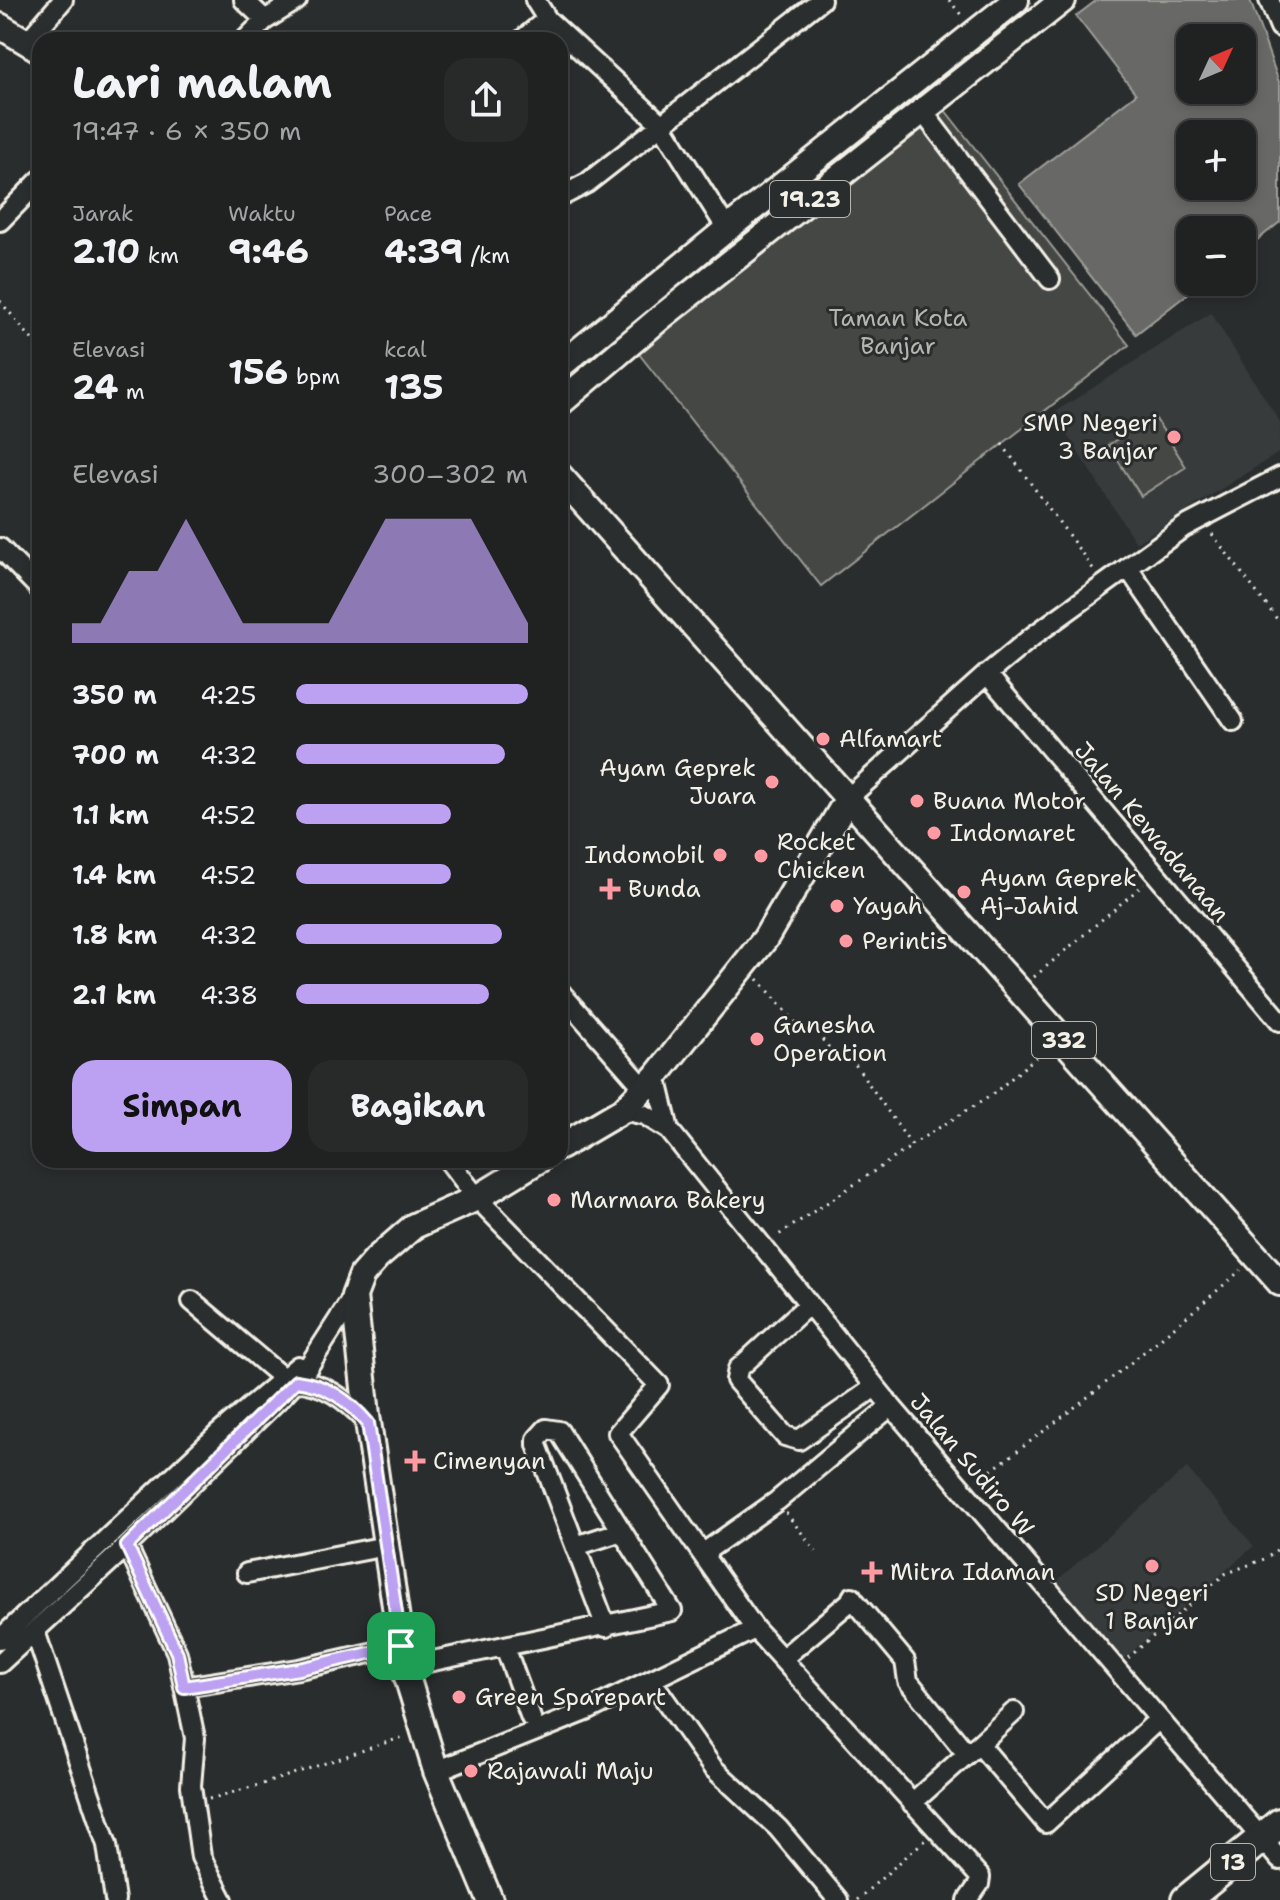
<!DOCTYPE html>
<html lang="id">
<head>
<meta charset="utf-8">
<style>
  :root { --surface:#202222; --page:#282a2a; --text:#f1f3f6; --muted:#a2a4a5; --line:#3d3f40; --accent:#bca0f2 }
  body { margin:0; font-family:"Shantell Sans",sans-serif; background:var(--page); color:var(--text); height:100vh; display:flex; flex-direction:column; font-size:30px; white-space:nowrap }
  * { box-sizing:border-box; margin:0 }
  p { font-size:26px; color:var(--muted) }
  .icon { flex:none; width:44px; height:44px; fill:none; stroke:currentColor; stroke-width:2; stroke-linecap:round; stroke-linejoin:round }
  .map { position:relative; flex:1; overflow:hidden }
  .panel { position:absolute; left:32px; top:32px; width:536px; height:1136px; display:flex; flex-direction:column; background:var(--surface); border-radius:24px; box-shadow:0 4px 12px #0003,0 0 0 2px var(--line) }
  .panel>* { flex:none }
  .needle { width:52px; rotate:46deg }
  .buttons { position:absolute; left:1176px; top:24px; display:grid; gap:16px }
  .buttons a { display:grid; place-items:center; width:80px; height:80px; border-radius:16px; background:var(--surface); box-shadow:0 4px 12px #0003,0 0 0 2px var(--line); font-size:40px }
  .pin { position:absolute; display:grid; place-items:center; width:68px; height:68px; color:#fff; margin:-34px; border-radius:16px; box-shadow:0 4px 12px #0006 }
  .round { display:grid; place-items:center; flex:none; width:84px; height:84px; border-radius:24px; background:var(--page) }
  .head { display:flex; align-items:center; justify-content:space-between; height:136px; padding:0 40px }
  h1 { font-size:44px; font-weight:700; line-height:60px }
  .stats { display:grid; grid-template-columns:repeat(3,1fr); gap:12px; height:136px; padding:8px 40px }
  .stats div { display:grid; align-content:center }
  .stats b { font-size:34px; font-weight:700 }
  .stats small { font-size:22px; font-weight:400 }
  .stats p { font-size:22px }
  .chart { height:224px; padding:16px 40px }
  .chart p { display:flex; justify-content:space-between }
  .chart svg { width:100%; height:144px; margin-top:8px; fill:var(--accent); opacity:.7 }
  .action { display:flex; gap:16px; margin-top:auto; padding:16px 40px }
  .action a { flex:1; height:92px; border-radius:24px; background:var(--accent); color:#111; font-size:32px; font-weight:700; line-height:92px; text-align:center }
  .action a+a { background:var(--page); color:var(--text) }
  ul { padding:0 40px; list-style:none; font-size:26px }
  li { display:grid; grid-template-columns:128px 96px 1fr; align-items:center; height:60px }
  li i { height:20px; border-radius:10px; background:var(--accent) }
  .map>svg:first-child { display:block }
  .built { fill:#373a3a }
  .green { fill:#444645; stroke:#9c9c96; stroke-width:2 }
  .water { fill:#676866; stroke:#9f9f9a; stroke-width:2; fill-rule:evenodd }
  .lines { fill:none; stroke-linecap:round; stroke-linejoin:round }
  .minor-casing { stroke:#f4f1e8; stroke-width:24 }
  .major-casing { stroke:#f4f1e8; stroke-width:30 }
  .highway-casing { stroke:#f4f1e8; stroke-width:34 }
  .path { stroke:#f4f1e8; stroke-width:3; stroke-dasharray:2 6; stroke-linecap:butt }
  .minor { stroke:#2a2d2e; stroke-width:18 }
  .major { stroke:#2a2d2e; stroke-width:24 }
  .highway { stroke:#2a2d2e; stroke-width:28 }
  .route-casing { stroke:#fff; stroke-width:16 }
  .route { stroke:#bca0f2; stroke-width:10 }
  .poi-dot { fill:#ff9aa2; stroke:#2a2d2e; stroke-width:3 }
  .labels { text-anchor:middle; dominant-baseline:central; stroke-width:6; stroke-linejoin:round; paint-order:stroke }
  .shield { fill:#2a2d2e; stroke:#b7b6b0; stroke-width:2 }
  .shield-label { font-size:22px; font-weight:bold; fill:#f4f1e8 }
  .park-label { font-size:24px; fill:#b6b5af; stroke:#2a2d2e }
  .poi-label { font-size:24px; fill:#f4f1e8; stroke:#2a2d2e; text-anchor:start }
  .street-label { font-size:24px; fill:#f4f1e8; stroke:#2a2d2e }
</style>
</head>
<body>
<div class="map">
<svg width="1280" height="1900" viewBox="0 0 1280 1900">
  <rect width="100%" height="100%" fill="#2a2d2e"/>
  <filter id="ink" filterUnits="userSpaceOnUse"><feTurbulence type="fractalNoise" baseFrequency=".0125" numOctaves="2"/><feDisplacementMap in="SourceGraphic" scale="16" xChannelSelector="R" yChannelSelector="G"/><feConvolveMatrix kernelMatrix="1 2 1 2 8 2 1 2 1" color-interpolation-filters="sRGB"/></filter>
  <g filter="url(#ink)">
    <path class="built" d="M1211 313 1280 422V452L1136 543 1053 413Z
      M1187 1468 1254 1546 1117 1665 1049 1587Z"/>
    <path class="green" d="M941 105 1129 345 821 586 632 345Z
      M1154 416 1186 467 1141 496 1108 445Z"/>
    <path class="water" d="M1097 0H1250L1280 85V222L1242 252V230H1190V282H1203L1136 334 1019 184 1136 94 1076 16ZM1190 38H1242V90H1190ZM1190 134H1242V186H1190Z"/>
    <g class="lines">
      <defs>
        <path id="minor" d="M244 0 265 20 297 0
          M535 0 547 19 661 124 727 229
          M1269 0 1280 27
          M245 40 265 20
          M522 40 547 19
          M27 42 63 0
          M923 112 1050 279
          M560 197 587 183 821 0
          M0 221 40 180
          M0 548 40 589
          M1128 568 1233 721
          M987 674 1280 1021
          M848 798 987 674 1033 636 1184 527 1280 477
          M560 992 645 1089
          M656 1076 669 1130
          M623 1110 645 1115 669 1130 891 1406 1280 1860
          M448 1160 477 1198 659 1385 618 1433 705 1558
          M192 1301 283 1378
          M808 1305 738 1369 736 1380 785 1436 799 1440 875 1387
          M289 1382C322 1379 348 1401 368 1423
          M891 1406 777 1501 709 1549 705 1558 755 1629 980 1877 979 1884 968 1900
          M127 1546 177 1653 195 1738 191 1786 201 1857 223 1900
          M576 1546 622 1531
          M247 1573 386 1546
          M853 1599 905 1661 908 1681 967 1754 979 1744 1046 1823 1158 1720
          M35 1631 107 1845 115 1900
          M0 1639 218 1434 298 1366
          M505 1647 531 1718
          M782 1659 853 1599 852 1597
          M0 1663 127 1546 281 1397 306 1370 355 1294
          M404 1667 672 1611 559 1431 546 1429 537 1439V1445L606 1627
          M651 1680 713 1768 778 1828 838 1900
          M184 1687 299 1669 401 1646
          M979 1744 1014 1712
          M436 1771 589 1710 755 1629
          M912 1803 967 1754"/>
        <path id="major" d="M0 26 40 50
          M560 366 727 229 1016 0
          M560 403 660 318 1063 0
          M560 476 1280 1283
          M560 1147 623 1110 656 1076 765 939 848 798
          M490 1900 436 1771 404 1667 367 1415 354 1296 362 1275 377 1258 414 1226 477 1198 539 1160"/>
        <path id="highway" d="M1186 1900 1280 1823"/>
      </defs>
      <use href="#minor" class="minor-casing"/>
      <use href="#major" class="major-casing"/>
      <use href="#highway" class="highway-casing"/>
      <path class="path" d="M949 0 962 16
        M0 301 40 349
        M1002 444 1094 570
        M1212 534 1280 623
        M1034 977 1144 884
        M758 979 804 1032 812 1027 840 1061 850 1057 912 1146 777 1236
        M911 1145 992 1095 1044 1050
        M978 1480C1069 1414 1156 1344 1241 1270
        M786 1513 816 1551
        M1128 1658 1225 1574 1267 1558 1280 1547
        M209 1799 266 1783 403 1737
        M857 1900 925 1840"/>
      <use href="#minor" class="minor"/>
      <use href="#major" class="major"/>
      <use href="#highway" class="highway"/>
    </g>
  </g>
  <g class="lines" filter="url(#ink)">
    <defs>
      <path id="route" d="M296 1381C327 1385 348 1400 368 1423L401 1646 299 1669 184 1687 177 1653 127 1546Z"/>
    </defs>
    <use href="#route" class="route-casing"/>
    <use href="#route" class="route"/>
  </g>
  <g class="poi-dot">
    <circle cx="1174" cy="437" r="8"/>
    <circle cx="823" cy="739" r="8"/>
    <circle cx="772" cy="782" r="8"/>
    <circle cx="917" cy="801" r="8"/>
    <circle cx="934" cy="833" r="8"/>
    <circle cx="720" cy="855" r="8"/>
    <circle cx="761" cy="856" r="8"/>
    <path d="M606 877h8v8h8v8h-8v8h-8v-8h-8v-8h8z"/>
    <circle cx="964" cy="892" r="8"/>
    <circle cx="837" cy="906" r="8"/>
    <circle cx="846" cy="941" r="8"/>
    <circle cx="757" cy="1039" r="8"/>
    <circle cx="554" cy="1200" r="8"/>
    <path d="M411 1449h8v8h8v8h-8v8h-8v-8h-8v-8h8z"/>
    <circle cx="1152" cy="1566" r="8"/>
    <path d="M868 1560h8v8h8v8h-8v8h-8v-8h-8v-8h8z"/>
    <circle cx="459" cy="1697" r="8"/>
    <circle cx="471" cy="1771" r="8"/>
  </g>
  <g class="labels">
    <g class="shield">
      <rect x="770" y="181" width="80" height="36" rx="6"/>
      <rect x="1032" y="1022" width="64" height="36" rx="6"/>
      <rect x="1211" y="1844" width="44" height="36" rx="6"/>
    </g>
    <g class="shield-label">
      <text x="810" y="199">19.23</text>
      <text x="1064" y="1040">332</text>
      <text x="1233" y="1862">13</text>
    </g>
    <g class="park-label">
      <text x="898" y="318">Taman Kota<tspan x="898" dy="28">Banjar</tspan></text>
    </g>
    <g class="poi-label">
      <text x="1158" y="423" text-anchor="end">SMP Negeri<tspan x="1158" dy="28">3 Banjar</tspan></text>
      <text x="839" y="739">Alfamart</text>
      <text x="756" y="768" text-anchor="end">Ayam Geprek<tspan x="756" dy="28">Juara</tspan></text>
      <text x="933" y="801">Buana Motor</text>
      <text x="950" y="833">Indomaret</text>
      <text x="777" y="842">Rocket<tspan x="777" dy="28">Chicken</tspan></text>
      <text x="704" y="855" text-anchor="end">Indomobil</text>
      <text x="980" y="878">Ayam Geprek<tspan x="980" dy="28">Aj-Jahid</tspan></text>
      <text x="628" y="889">Bunda</text>
      <text x="853" y="906">Yayah</text>
      <text x="862" y="941">Perintis</text>
      <text x="773" y="1025">Ganesha<tspan x="773" dy="28">Operation</tspan></text>
      <text x="570" y="1200">Marmara Bakery</text>
      <text x="433" y="1461">Cimenyan</text>
      <text x="890" y="1572">Mitra Idaman</text>
      <text x="1152" y="1593" text-anchor="middle">SD Negeri<tspan x="1152" dy="28">1 Banjar</tspan></text>
      <text x="475" y="1697">Green Sparepart</text>
      <text x="487" y="1771">Rajawali Maju</text>
    </g>
    <g class="street-label">
      <text transform="translate(1152 832) rotate(50)">Jalan Kewadanaan</text>
      <text transform="translate(972 1465) rotate(50)">Jalan Sudiro W</text>
    </g>
  </g>
</svg>
<div class="buttons">
<a><svg class="needle" viewBox="-14 -14 28 28"><path d="M0-13l5 13h-10z" fill="#e53935"/><path d="M0 13l5-13h-10z" fill="#a2a4a5"/></svg></a>
<a>+</a>
<a>−</a>
</div>
<div class="pin" style="left:401px;top:1646px;background:#1e9e55"><svg class="icon" aria-label="arrive" viewBox="0 0 24 24"><path d="M6 21V4h12l-3 4 3 4H6"/></svg></div>
<section class="panel">
<div class="head"><div><h1>Lari malam</h1><p>19:47 · 6 × 350 m</p></div><a class="round"><svg class="icon" aria-label="share" viewBox="0 0 24 24"><path d="M12 15V3M7 8l5-5 5 5M5 13v7h14v-7"/></svg></a></div>
<div class="stats">
<div><p>Jarak</p><b>2.10<small> km</small></b></div>
<div><p>Waktu</p><b>9:46</b></div>
<div><p>Pace</p><b>4:39<small> /km</small></b></div>
</div>
<div class="stats">
<div><p>Elevasi</p><b>24<small> m</small></b></div>
<div><b>156<small> bpm</small></b></div>
<div><p>kcal</p><b>135</b></div>
</div>
<div class="chart"><p><span>Elevasi</span>300–302 m</p>
<svg viewBox="0 0 160 44" preserveAspectRatio="none"><path d="M0 44V38L10 38L20 22L30 22L40 6L50 22L60 38L70 38L80 38L90 38L100 22L110 6L120 6L130 6L140 6L150 22L160 38V44z"/></svg>
</div>
<ul>
<li><b>350 m</b>4:25<i style="width:100%"></i></li>
<li><b>700 m</b>4:32<i style="width:90%"></i></li>
<li><b>1.1 km</b>4:52<i style="width:67%"></i></li>
<li><b>1.4 km</b>4:52<i style="width:67%"></i></li>
<li><b>1.8 km</b>4:32<i style="width:89%"></i></li>
<li><b>2.1 km</b>4:38<i style="width:83%"></i></li>
</ul>
<div class="action"><a>Simpan</a><a>Bagikan</a></div>
</section>
</div>
</body>
</html>
